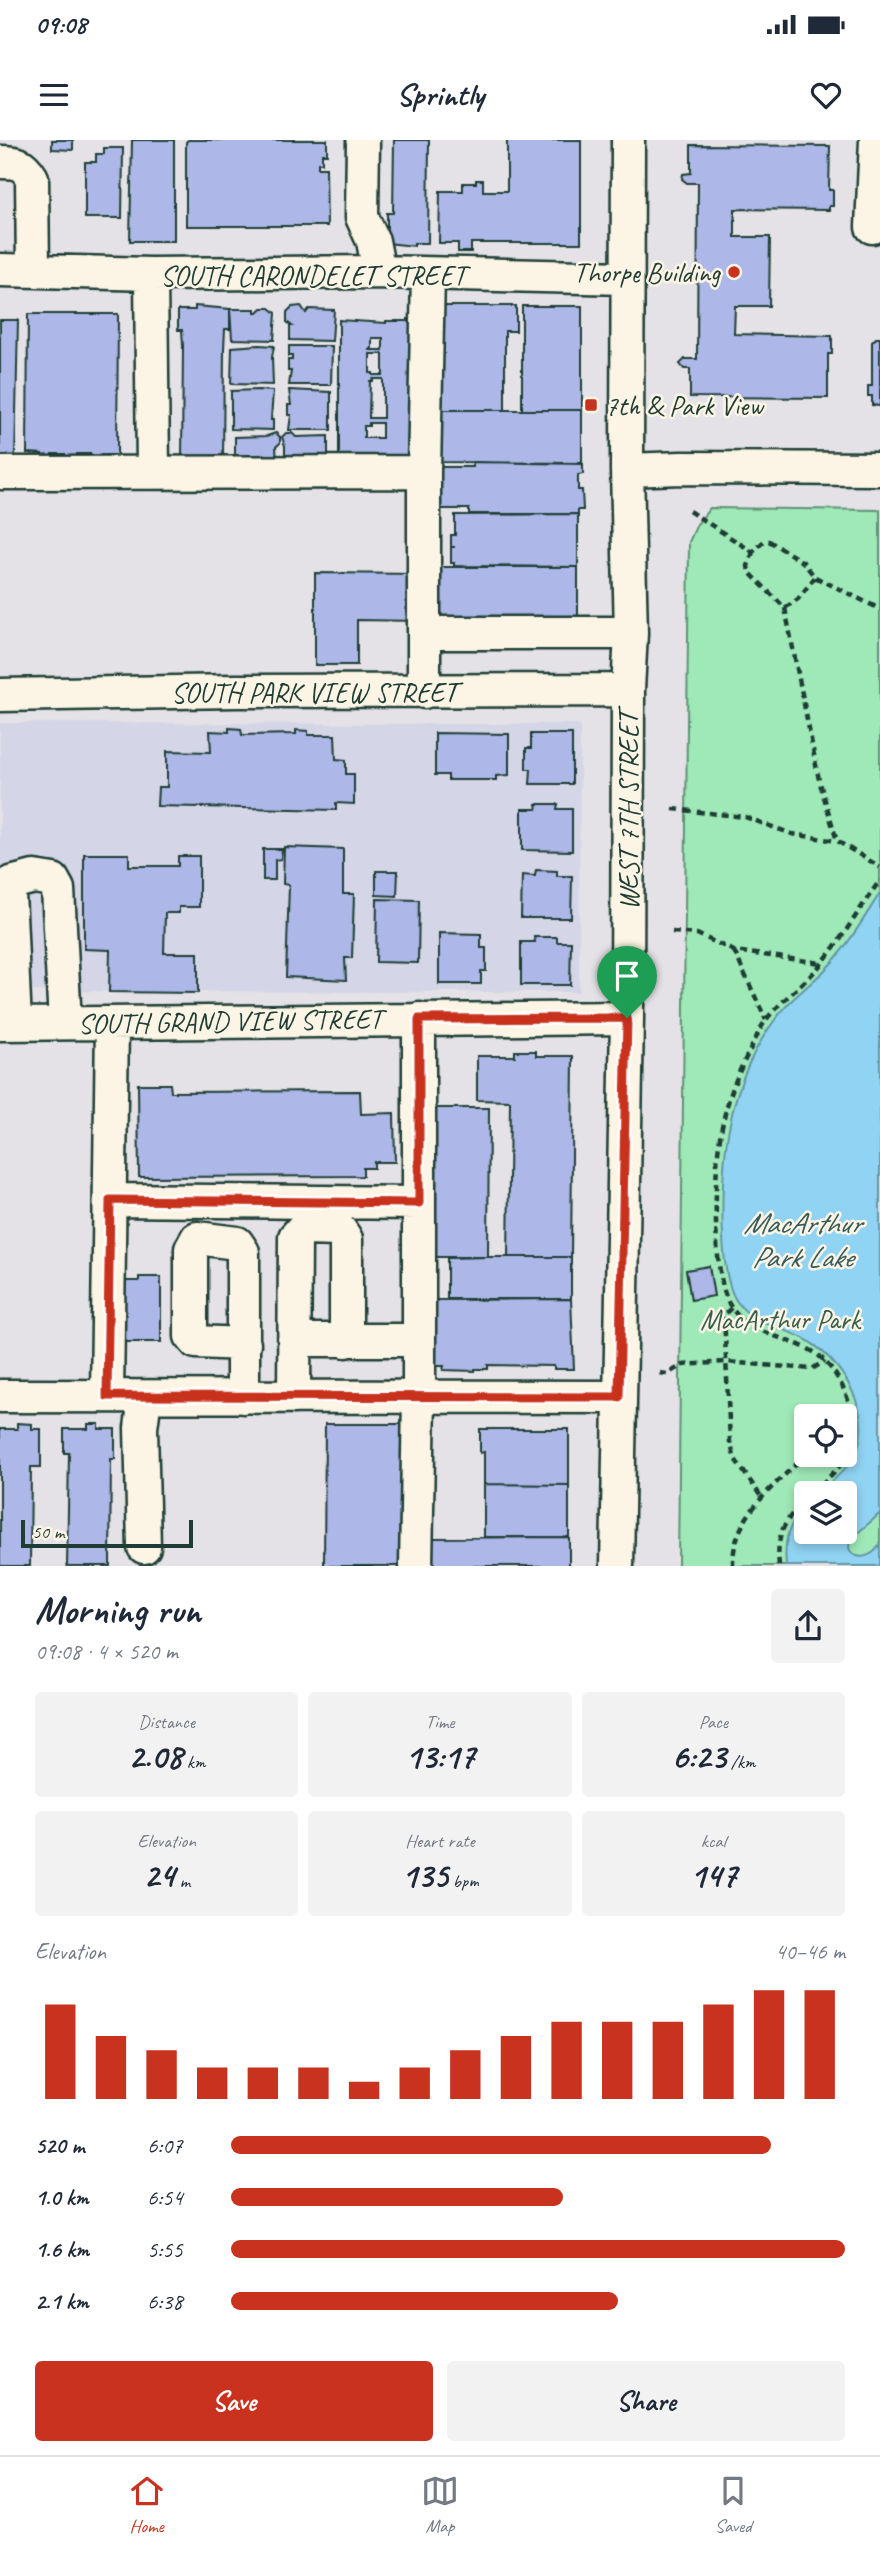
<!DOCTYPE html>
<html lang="en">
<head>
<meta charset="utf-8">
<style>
  :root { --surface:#fff; --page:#f2f2f3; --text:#1f2937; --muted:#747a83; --line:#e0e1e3; --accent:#c8321e }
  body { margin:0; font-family:Caveat,sans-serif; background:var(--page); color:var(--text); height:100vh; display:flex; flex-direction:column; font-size:26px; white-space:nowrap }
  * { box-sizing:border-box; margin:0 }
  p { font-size:23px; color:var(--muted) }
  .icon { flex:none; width:38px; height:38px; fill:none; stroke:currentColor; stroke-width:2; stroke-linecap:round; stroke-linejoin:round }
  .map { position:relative; height:1426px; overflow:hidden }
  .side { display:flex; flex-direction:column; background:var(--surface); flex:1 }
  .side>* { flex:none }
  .tools { position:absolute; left:794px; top:1264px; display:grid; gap:14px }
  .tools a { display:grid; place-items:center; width:63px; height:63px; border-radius:7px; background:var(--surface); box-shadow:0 4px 10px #0003; font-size:35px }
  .scale { position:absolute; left:21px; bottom:18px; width:172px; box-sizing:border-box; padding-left:7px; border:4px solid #1f3d34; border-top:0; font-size:19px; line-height:24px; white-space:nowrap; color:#1f3d34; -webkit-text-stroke:5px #fcf5e5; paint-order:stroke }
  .pin { position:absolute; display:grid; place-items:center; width:60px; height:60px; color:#fff; margin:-72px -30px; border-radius:50% 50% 50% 0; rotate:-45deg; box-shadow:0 0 7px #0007 }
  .pin .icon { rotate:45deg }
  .round { display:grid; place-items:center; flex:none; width:74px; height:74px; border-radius:7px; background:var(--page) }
  .head { display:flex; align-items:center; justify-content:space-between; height:119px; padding:0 35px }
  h1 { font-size:38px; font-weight:700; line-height:52px }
  .stats { display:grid; grid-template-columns:repeat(3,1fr); gap:10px; height:119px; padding:7px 35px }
  .stats div { display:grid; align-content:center; border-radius:7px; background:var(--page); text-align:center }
  .stats b { font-size:35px; font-weight:700 }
  .stats small { font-size:19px; font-weight:400 }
  .stats p { font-size:19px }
  .chart { height:196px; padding:14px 35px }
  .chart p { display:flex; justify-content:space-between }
  .chart svg { width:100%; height:126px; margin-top:7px; stroke:var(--accent); stroke-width:6 }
  .primary-button { display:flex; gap:14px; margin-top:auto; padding:14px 35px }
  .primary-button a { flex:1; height:80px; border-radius:7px; background:var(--accent); color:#fff; font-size:28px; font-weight:700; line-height:80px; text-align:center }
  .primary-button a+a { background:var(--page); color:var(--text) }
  ul { padding:0 35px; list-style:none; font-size:23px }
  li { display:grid; grid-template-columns:112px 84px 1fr; align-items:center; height:52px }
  li i { height:18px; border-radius:9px; background:var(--accent) }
  .status { display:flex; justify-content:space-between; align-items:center; height:49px; padding:0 35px; background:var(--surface); direction:ltr }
  .status svg { height:19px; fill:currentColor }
  header { display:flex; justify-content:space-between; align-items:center; height:91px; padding:0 35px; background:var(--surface); font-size:32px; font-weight:700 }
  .tab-bar { display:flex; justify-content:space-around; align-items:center; height:98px; border-top:2px solid var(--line); background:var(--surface); font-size:19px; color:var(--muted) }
  .tab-bar a { display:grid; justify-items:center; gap:4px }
  .tab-bar .selected { color:var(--accent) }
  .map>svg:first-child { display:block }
  .built { fill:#d4d5e7 }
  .green { fill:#9fe8b7; stroke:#5f9276; stroke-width:2; fill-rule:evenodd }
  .water { fill:#90d3f2; stroke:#6397a6; stroke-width:2 }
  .building { fill:#adb7e8; stroke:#1f3d34; stroke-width:2; fill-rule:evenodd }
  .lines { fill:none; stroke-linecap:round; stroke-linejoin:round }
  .minor-casing { stroke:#1f3d34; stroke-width:37 }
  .path { stroke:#1f3d34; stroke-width:4.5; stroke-dasharray:7 5; stroke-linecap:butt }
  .minor { stroke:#fcf5e5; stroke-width:32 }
  .route-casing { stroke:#fff; stroke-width:14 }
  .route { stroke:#c8321e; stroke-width:9 }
  .poi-dot { fill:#c8321e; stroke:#fcf5e5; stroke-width:2.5 }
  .labels { text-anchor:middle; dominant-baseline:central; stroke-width:5; stroke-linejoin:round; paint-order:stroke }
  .poi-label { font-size:28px; fill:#1f3d34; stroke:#fcf5e5; text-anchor:end }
  .street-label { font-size:28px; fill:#1f3d34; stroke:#fcf5e5 }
  .park-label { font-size:28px; fill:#395f4e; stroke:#fcf5e5 }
  .water-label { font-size:30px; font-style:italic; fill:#365b5a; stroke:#fcf5e5 }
</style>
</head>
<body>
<div class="status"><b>09:08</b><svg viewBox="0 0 49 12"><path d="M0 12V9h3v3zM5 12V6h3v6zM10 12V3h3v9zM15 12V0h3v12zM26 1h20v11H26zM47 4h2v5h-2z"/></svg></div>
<header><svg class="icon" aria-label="menu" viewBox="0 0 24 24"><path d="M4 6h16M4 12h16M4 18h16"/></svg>Sprintly<svg class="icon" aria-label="heart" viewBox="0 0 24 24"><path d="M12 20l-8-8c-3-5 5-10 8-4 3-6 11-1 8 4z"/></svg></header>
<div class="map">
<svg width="880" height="1426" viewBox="0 0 880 1426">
  <rect width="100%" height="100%" fill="#e4e2e6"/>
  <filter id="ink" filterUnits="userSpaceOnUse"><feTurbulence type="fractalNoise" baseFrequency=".0143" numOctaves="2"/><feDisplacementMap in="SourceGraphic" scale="14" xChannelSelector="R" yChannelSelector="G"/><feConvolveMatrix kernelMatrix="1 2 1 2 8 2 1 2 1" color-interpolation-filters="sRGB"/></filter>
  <g filter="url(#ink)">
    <path class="built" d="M0 583 580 584 579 852 0 851Z"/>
    <path class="green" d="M710 368 880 370V1426H678L689 402 697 384ZM807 1276H845V1314H807ZM807 1353H845V1391H807Z"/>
    <path class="water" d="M880 753V1373C873 1381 853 1395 851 1400 842 1416 868 1426 880 1404V1426H786C784 1400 787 1384 807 1366V1391H845V1353H820C831 1342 845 1331 853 1318 878 1276 841 1218 803 1198 780 1186 754 1185 738 1163 717 1137 722 1041 726 1007 733 953 752 903 789 863 804 848 822 835 835 819 852 799 866 775 880 753Z"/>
    <path class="building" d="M52 0H73V10L52 9Z
      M132 0H174V101H130Z
      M188 0H327V14H322V23H318V28H326L327 86H186V2Z
      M394 0H429L428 103H414V106L387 103V73H393Z
      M507 0H581V103H471V112H458V103H439L440 51H463V43H476V40H483V51H507Z
      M691 5 830 6 829 50H833V66H829V70L735 69V97H770L769 166H735L734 194 832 196V214H828V258L690 257V229H684L680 224 685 219H697L698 43H687L682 39 683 34 691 33Z
      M104 8H123L122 78H85V22H96V14H104Z
      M195 166 230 169V189H225L224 209 223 322 182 321 183 206 182 190H178V170H195Z
      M301 166 306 173 309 169 334 170 332 201 290 200V186H292L287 182V172L292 167Z
      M439 166H516V191H505V270H439Z
      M522 166H582V270H522Z
      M262 168H270L276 173 274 200 232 199 230 169H255V172H258Z
      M28 174H118L117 315H101V319L90 318V314H77V318H65V314H52V318H42V314L27 313Z
      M408 179H420L419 319H407V315H387V319L339 316V180L386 183V181H408ZM372 198H383V210H370L372 208ZM370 214H383V235H373V233H370ZM373 239H383V278H369L370 241H373ZM369 283H382V298H364V286H369Z
      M0 180H18L15 321 0 324Z
      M876 198H880V266L872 265V256H868V246H872V202Z
      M259 205 274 206 272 217 273 245 231 244 232 207Z
      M289 206H332L331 245H289L291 231H288V220H292V216H289Z
      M258 250 273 251 271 280H273V290L231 289V251Z
      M289 250 331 252V290H289L291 275H288V265H291Z
      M439 270H582V323L439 322Z
      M276 293 280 297V303L276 307 277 321 235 322V297L267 296Z
      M286 293H292L296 297 328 296V322H285V306L282 297Z
      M473 322 583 324V334L578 335V350H582L583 370H578V374H469V369H437L438 327H473Z
      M578 374V427L454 426V423H451V407H455H451V395H455V375Z
      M437 427H578V478L437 479Z
      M315 433 419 434V481L357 480V525H315Z
      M229 588 241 589 242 595 296 594V590L308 591V595H335L336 619 346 620V634H354V664L336 663V670L157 666 158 647H167V611L211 612 210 591 229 592Z
      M435 593 509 594V635L496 636V640H448V635H435Z
      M531 594H572V644H530L531 629H526V608H531Z
      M536 664H558L557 669H572V711L522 710V669H537Z
      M284 707 343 709V754H354L352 818H345L346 840 286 837 289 745 283 744Z
      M263 709H282L281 719 275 720V740H263Z
      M84 714H129V726H178V716H199V767H179V773H165L164 813H198V853L109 852 110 810 84 809Z
      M536 730 557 731V736H572L571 778H521L522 735 535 736Z
      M376 731H398L397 756 376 755Z
      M377 759 419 760 418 823 376 822Z
      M439 793 481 794V808H486V831H481V844H439Z
      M534 797H557V802H571L570 845H521V802H535Z
      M515 911H536V916H573L571 1117H508L510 961 477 960V916H515Z
      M138 944H170L171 952 360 951 361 974 394 973 395 1022H374V1028H363V1036L139 1037Z
      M432 968H489L488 1117H431Z
      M488 1117H571V1159H447V1118Z
      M709 1126 714 1156 691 1160 686 1130Z
      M139 1137H161V1202H124L123 1141H139Z
      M571 1159 574 1229H554V1226L488 1225V1229H475V1231L443 1230 444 1226H431L432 1160Z
      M17 1283 32 1284V1289H41V1327H31L30 1426H0V1289H17Z
      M88 1284H99V1289H115V1319H111L110 1426H67L69 1313H64V1289H88Z
      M325 1284H408L407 1426H324Z
      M480 1289H569V1345L484 1344V1312L480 1313Z
      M484 1344 569 1345V1397H484Z
      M569 1397V1426H428V1398Z"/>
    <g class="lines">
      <defs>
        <path id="minor" d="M363 0 362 77 373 101 379 132
          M0 22C17 22 23 23 32 38L33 130
          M872 87 876 0
          M0 130 151 134 379 132 626 138
          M151 134 153 332
          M627 330 682 328 880 329
          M0 333 424 332
          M425 493H631
          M424 552V332L428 134
          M0 555 236 551 628 550
          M0 884 627 878
          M15 884 9 752 11 743 34 737 53 740 58 749 65 883
          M110 1060 419 1063
          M294 1200H419
          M0 1256 619 1257
          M107 1256 112 883
          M243 1257V1112L237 1103 197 1098 191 1109V1196L196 1202 244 1204
          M294 1257 295 1097 302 1089 340 1090 346 1099V1201
          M144 1407 141 1288 145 1257
          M416 1426 419 1257V879
          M617 1426 627 878 628 550 631 493 627 330 628 0"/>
      </defs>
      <use href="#minor" class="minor-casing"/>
      <path class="path" d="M689 371 753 412 764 401H769L803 422 815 437 880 469
        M753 412 748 426 749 432 785 468 798 459 815 437
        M785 468 819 640 837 701 880 727
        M673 669 745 677 792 694 837 701
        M672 792 697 794 734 811 821 823
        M734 811 766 880
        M731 1168 724 1175 730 1302 735 1319 762 1358
        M660 1233 667 1234 683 1225 726 1222 812 1229 825 1221
        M812 1353C824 1341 840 1329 848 1314 864 1282 841 1228 812 1211 786 1197 752 1194 733 1170 713 1146 715 1056 717 1024 720 981 731 945 751 908 756 899 760 888 766 880 782 859 806 843 822 823 843 797 861 767 880 740
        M733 1426C732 1376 774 1346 807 1314
        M779 1426C776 1393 784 1381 807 1358"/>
      <use href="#minor" class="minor"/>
    </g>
  </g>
  <g class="lines" filter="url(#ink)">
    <defs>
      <path id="route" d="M627 878 619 1257 107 1256 110 1060 419 1063V879Z"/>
    </defs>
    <use href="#route" class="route-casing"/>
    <use href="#route" class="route"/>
  </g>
  <g class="poi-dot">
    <circle cx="734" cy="132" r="7"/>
    <rect x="584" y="258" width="14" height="14" rx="3.5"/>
  </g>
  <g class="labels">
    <g class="poi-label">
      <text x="720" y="132">Thorpe Building</text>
      <text x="605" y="265" text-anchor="start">7th &amp; Park View</text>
    </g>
    <g class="street-label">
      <text x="313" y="135">SOUTH CARONDELET STREET</text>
      <text x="314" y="552">SOUTH PARK VIEW STREET</text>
      <text transform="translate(628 671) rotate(-90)">WEST 7TH STREET</text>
      <text transform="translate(230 881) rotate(-1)">SOUTH GRAND VIEW STREET</text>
    </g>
    <g class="park-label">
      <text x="780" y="1179">MacArthur Park</text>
    </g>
    <g class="water-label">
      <text x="802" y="1083">MacArthur<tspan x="802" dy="34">Park Lake</tspan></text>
    </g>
  </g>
</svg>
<div class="tools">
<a><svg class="icon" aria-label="locate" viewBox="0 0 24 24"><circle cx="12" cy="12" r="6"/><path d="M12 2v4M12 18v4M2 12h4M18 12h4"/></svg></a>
<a><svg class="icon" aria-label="layers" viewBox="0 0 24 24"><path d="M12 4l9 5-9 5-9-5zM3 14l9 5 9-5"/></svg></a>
</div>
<div class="scale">50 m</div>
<div class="pin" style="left:627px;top:878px;background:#1e9e55"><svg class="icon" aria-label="arrive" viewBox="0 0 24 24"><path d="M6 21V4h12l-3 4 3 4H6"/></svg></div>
</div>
<section class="side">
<div class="head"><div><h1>Morning run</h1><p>09:08 · 4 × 520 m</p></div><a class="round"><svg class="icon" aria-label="share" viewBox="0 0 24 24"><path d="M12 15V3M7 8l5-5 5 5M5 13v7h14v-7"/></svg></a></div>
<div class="stats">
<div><p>Distance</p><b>2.08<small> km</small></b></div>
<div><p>Time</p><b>13:17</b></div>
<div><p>Pace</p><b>6:23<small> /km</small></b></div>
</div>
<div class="stats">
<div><p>Elevation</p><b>24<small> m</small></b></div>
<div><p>Heart rate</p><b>135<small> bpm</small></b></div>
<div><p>kcal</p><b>147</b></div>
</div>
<div class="chart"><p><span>Elevation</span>40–46 m</p>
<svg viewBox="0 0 160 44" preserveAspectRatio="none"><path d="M5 44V11M15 44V22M25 44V27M35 44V33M45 44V33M55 44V33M65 44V38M75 44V33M85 44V27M95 44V22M105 44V17M115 44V17M125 44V17M135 44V11M145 44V6M155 44V6"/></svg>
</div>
<ul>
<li><b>520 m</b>6:07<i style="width:88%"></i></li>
<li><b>1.0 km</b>6:54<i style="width:54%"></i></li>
<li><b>1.6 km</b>5:55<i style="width:100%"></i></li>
<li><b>2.1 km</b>6:38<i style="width:63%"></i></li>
</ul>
<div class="primary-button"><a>Save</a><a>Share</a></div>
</section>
<nav class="tab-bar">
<a class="selected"><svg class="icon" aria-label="home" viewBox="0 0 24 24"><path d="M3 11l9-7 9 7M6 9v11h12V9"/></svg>Home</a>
<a><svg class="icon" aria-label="map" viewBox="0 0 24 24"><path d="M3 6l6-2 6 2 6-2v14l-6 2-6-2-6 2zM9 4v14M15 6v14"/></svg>Map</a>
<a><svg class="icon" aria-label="saved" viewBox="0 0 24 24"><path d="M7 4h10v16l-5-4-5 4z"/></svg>Saved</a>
</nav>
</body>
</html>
